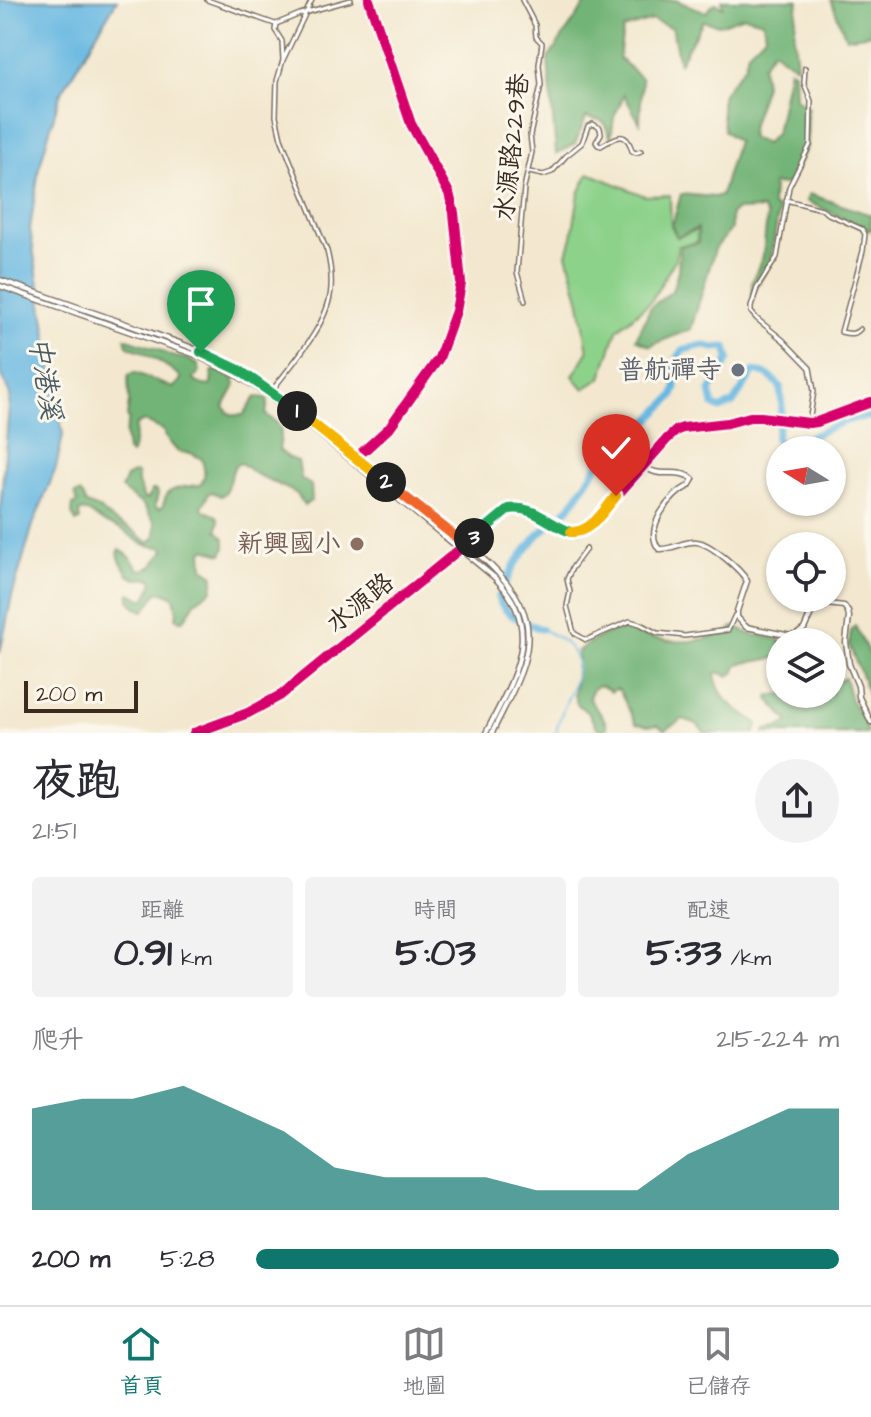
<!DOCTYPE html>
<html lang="zh-TW">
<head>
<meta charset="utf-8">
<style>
  :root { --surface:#fff; --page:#f2f2f3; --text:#2b2b33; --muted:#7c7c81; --line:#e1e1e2; --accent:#0f766e }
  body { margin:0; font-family:"Architects Daughter","LXGW WenKai TC",sans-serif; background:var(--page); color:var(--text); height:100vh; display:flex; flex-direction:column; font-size:30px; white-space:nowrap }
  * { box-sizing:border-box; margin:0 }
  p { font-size:26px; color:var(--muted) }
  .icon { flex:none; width:44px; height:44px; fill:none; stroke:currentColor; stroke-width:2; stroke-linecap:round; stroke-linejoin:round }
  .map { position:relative; height:733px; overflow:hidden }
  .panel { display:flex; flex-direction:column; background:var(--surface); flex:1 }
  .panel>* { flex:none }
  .needle { width:52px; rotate:281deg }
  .controls { position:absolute; left:766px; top:436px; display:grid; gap:16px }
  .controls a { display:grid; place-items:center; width:80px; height:80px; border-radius:50%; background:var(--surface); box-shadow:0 2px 6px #0004; font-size:40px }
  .scale { position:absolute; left:24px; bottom:20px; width:114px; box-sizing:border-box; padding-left:8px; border:4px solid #3b2a1e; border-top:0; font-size:22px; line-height:28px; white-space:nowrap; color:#3b2a1e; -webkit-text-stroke:6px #fbf7ec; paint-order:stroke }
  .pin { position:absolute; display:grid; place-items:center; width:68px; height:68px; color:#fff; margin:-82px -34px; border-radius:50% 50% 50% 0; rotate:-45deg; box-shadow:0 0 8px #0007 }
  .pin .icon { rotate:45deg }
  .km { position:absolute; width:40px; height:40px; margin:-20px; border-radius:50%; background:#222; color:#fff; font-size:22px; line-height:40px; text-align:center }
  .round { display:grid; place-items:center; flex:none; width:84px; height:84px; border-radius:42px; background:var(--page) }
  .head { display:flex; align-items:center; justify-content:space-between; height:136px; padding:0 32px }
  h1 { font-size:44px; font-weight:700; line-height:60px }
  .metrics { display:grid; grid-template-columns:repeat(3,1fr); gap:12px; height:136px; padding:8px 32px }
  .metrics div { display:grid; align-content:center; border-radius:8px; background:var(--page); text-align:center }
  .metrics b { font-size:40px; font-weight:700 }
  .metrics small { font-size:22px; font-weight:400 }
  .metrics p { font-size:22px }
  .chart { height:224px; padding:16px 32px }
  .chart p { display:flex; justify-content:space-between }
  .chart svg { width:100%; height:144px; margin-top:8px; fill:var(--accent); opacity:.7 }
  ul { padding:0 32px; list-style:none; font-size:26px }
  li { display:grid; grid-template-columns:128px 96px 1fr; align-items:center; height:60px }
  li i { height:20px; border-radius:10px; background:var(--accent) }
  .tabs { display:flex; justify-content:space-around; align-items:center; height:112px; border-top:2px solid var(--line); background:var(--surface); font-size:22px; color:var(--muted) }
  .tabs a { display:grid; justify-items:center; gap:4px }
  .tabs .current { color:var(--accent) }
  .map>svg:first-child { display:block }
  .green { fill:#8dd28b; stroke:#647e54; stroke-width:2 }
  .forest { fill:#72b477; stroke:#566f4a; stroke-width:2 }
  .water { fill:#66b7e1; stroke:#507080; stroke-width:2 }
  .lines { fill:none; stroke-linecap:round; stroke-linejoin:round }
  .stream { stroke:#66b7e1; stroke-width:2 }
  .river { stroke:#66b7e1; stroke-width:7 }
  .street-casing { stroke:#7b6c5c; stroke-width:6 }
  .secondary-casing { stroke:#7b6c5c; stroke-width:7 }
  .street { stroke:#fff; stroke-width:3 }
  .secondary { stroke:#fff; stroke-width:4 }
  .cycleway-casing { stroke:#fbf7ec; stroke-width:15 }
  .cycleway { stroke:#d6006c; stroke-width:10 }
  .split-1-casing { stroke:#fff; stroke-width:16 }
  .split-2-casing { stroke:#fff; stroke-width:16 }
  .split-3-casing { stroke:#fff; stroke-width:16 }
  .split-4-casing { stroke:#fff; stroke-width:16 }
  .split-5-casing { stroke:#fff; stroke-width:16 }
  .split-1 { stroke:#22a559; stroke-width:10 }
  .split-2 { stroke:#f5b400; stroke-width:10 }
  .split-3 { stroke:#f0652b; stroke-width:10 }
  .split-4 { stroke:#22a559; stroke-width:10 }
  .split-5 { stroke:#f5b400; stroke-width:10 }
  .worship-dot { fill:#6b7280; stroke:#fbf7ec; stroke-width:3 }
  .education-dot { fill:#8d6e63; stroke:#fbf7ec; stroke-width:3 }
  .labels { text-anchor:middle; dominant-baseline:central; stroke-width:6; stroke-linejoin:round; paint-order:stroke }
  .street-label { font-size:26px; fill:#3b2a1e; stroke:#fbf7ec }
  .worship-label { font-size:26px; fill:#5b616d; stroke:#fbf7ec; text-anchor:end }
  .education-label { font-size:26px; fill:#785e54; stroke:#fbf7ec; text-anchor:end }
  .water-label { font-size:28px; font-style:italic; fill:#4a5b62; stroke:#fbf7ec }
</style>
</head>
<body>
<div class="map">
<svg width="871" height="733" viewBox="0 0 871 733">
  <rect width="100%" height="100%" fill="#fbf7ec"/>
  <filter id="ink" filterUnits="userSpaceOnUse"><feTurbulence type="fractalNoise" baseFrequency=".0125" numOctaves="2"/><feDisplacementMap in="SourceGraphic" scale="16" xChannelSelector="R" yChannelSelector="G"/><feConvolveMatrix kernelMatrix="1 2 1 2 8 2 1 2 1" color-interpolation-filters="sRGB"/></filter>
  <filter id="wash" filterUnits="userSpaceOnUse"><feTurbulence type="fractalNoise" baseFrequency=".006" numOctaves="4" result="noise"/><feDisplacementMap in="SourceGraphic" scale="32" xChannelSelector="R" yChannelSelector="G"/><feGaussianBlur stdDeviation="1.8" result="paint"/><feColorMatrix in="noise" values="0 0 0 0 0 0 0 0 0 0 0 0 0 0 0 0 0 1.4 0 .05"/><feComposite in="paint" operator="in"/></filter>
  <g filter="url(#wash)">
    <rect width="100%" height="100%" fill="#f3e8cf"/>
    <path class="green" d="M589 173 645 196 670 195 671 226 677 237 697 230V242L678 246 675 260 651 301 617 330 601 378 584 389 573 376 588 352 580 302 567 254 572 237 579 193Z"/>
    <path class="forest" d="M655 0H675L706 12 715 3 723 7 722 0H798L794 37 797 66 790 63 773 50 762 66 765 85 752 124 750 137 765 144 776 133 789 69 794 71 795 98 808 108 807 147 788 185 773 184 772 206 779 209 770 263 752 296V282L763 256 767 216 762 209 735 210 731 214V229L715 249 691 329 650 346 636 339 651 307 672 291 678 271 680 246 698 243V228L677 237 672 226 681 194 714 197 721 195 737 141 724 131 721 104 723 93 745 65 748 52 765 35 763 21 744 16 719 25 703 21 679 63 672 28 652 20 623 29 619 58 642 79 640 123 624 95 614 117 611 138 603 121 586 117 575 144 556 154 548 59 586 3 640 5Z
      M831 0H871V34L846 38Z
      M809 194 871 215V231L806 201Z
      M125 338 157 349 171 356 187 359 198 365 200 371 194 378C194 383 206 387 211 385L212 372 215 370 231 377 236 384 224 406C228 415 234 416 243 415L256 397 266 398 268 400 266 415C284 426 282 431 279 450L289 458 298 461 301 479 311 485 312 500 305 505 296 493 254 473 241 463 235 465 225 493 221 496 212 492 209 493 202 507 203 510 217 516 219 521 217 530 225 539V548L222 554 205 549 202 551 203 568 214 575 212 590 195 602 186 617 181 621 176 618 177 612 174 597 164 592 157 593 144 611 136 608 129 600 130 593 142 599H146L153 582 151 578 136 579 128 575C125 566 116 560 119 549L128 555 139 569 144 570 153 566C155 559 161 556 164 550L162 547C138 546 139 540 121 529 115 526 108 525 102 521 93 517 89 510 79 511L80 520 76 522 72 514 73 505 77 503 75 494 80 493 83 496 86 504 99 509 116 522 132 530 149 543 155 537V523L143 505 121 489 126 477 134 473 138 474V483L144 499H148L152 490H157L158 494 155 506 158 509 162 507C163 506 166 495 167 494 173 487 191 486 200 485 207 478 204 467 202 459L191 453 178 452 166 438 163 430 144 421 136 425 133 450 131 454 127 451 125 433 129 420 127 416 129 402 128 375 132 373H136L173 388 180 381 181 377C173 370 151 356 140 351 137 349 130 348 127 345 126 343 126 341 125 338Z
      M855 626 871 658V704L863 679 849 645 851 631Z
      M733 627C740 629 746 633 754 635 764 637 773 636 783 642H780V655L776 658 738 664 734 673 729 676 717 672 715 675C721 705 738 707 758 724L755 733H705L697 724 683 719 665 730 657 725 648 726 636 724 619 690 616 689 611 692C600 683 595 683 589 697 593 709 606 715 607 728L602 731 595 725 589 714 577 704 574 695 578 651C586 644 606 632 617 631 630 628 641 635 654 638 674 643 692 643 711 637 721 634 727 636 733 627Z
      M845 678 851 700 862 716 868 733H765L766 730 778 728 789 722 768 699 769 696 780 694H832V684Z"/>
    <path class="water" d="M0 0H117L60 95 39 168 30 229 63 435 56 468 33 525 12 596 0 653V513L10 395 0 371Z"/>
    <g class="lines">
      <path class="stream" d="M541 629C607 657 564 688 556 733"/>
      <path class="river" d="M541 629C525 622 504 616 498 598L515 564 537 536 570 507 606 453 638 432 673 396 676 388 674 364 683 350 703 345 713 348 726 347 729 359 710 391 713 405 720 409 733 403 754 371 768 375 780 386 782 408 776 438 780 444C814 442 839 416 871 417"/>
    </g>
  </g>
  <g filter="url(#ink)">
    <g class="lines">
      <defs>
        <path id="street" d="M207 0 275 24
          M522 0 535 25 536 37 542 43 539 65 541 85 530 135 532 152 524 188 517 272 525 301
          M283 60 282 41 275 30 276 24 300 14 351 0
          M805 68 804 83 811 101 810 145 789 187 777 257 757 288 751 307V312L757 319 783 340 810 368 814 391 809 423
          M529 172 543 175 552 172 566 156 582 143 588 126 593 124 600 128 601 134 596 142 598 145 601 146C615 138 626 128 632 151L636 153 641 151
          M786 200 822 209 826 213 862 229 865 234 863 251 841 332C849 334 855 335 860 329
          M271 392C292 363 329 325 331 288 332 275 330 263 327 251L281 138 276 116 277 81 283 60 312 0
          M586 549 572 568 567 579 570 592 567 606 574 633 586 640 630 621 640 624 657 633 685 636 728 630 735 615"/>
        <path id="secondary" d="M0 280C44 295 88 311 132 326 168 339 206 351 239 370 303 407 364 465 422 511 456 538 510 571 524 613 538 655 509 696 492 733
          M0 286 196 355 233 373 270 396 312 428 494 577C547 629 513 679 486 733
          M643 465C660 481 676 466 693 479L689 486C670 494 643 529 659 549 673 550 685 540 697 542 710 543 741 570 747 581L737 611V617L746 627 791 636 796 635 804 629 812 611 819 606 827 604 844 606 848 612 849 617 846 642 849 664 858 686 859 697 871 722
          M194 733 248 713 281 695 509 509C540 504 555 537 583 531L605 509 667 439 677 430 683 428 728 423 750 417H761L809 423 817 422 871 402"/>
      </defs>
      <use href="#street" class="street-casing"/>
      <use href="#secondary" class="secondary-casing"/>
      <use href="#street" class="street"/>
      <use href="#secondary" class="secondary"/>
      <defs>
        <path id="cycleway" d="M356 458 389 428 439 358 456 311 461 283 454 213 449 193 411 124 369 0
          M194 733 248 713 281 695 509 509C540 504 555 537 583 531L605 509 667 439 677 430 683 428 728 423 750 417H761L809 423 817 422 871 402"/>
      </defs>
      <use href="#cycleway" class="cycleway-casing"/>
      <use href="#cycleway" class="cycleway"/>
    </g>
  </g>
  <g class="lines" filter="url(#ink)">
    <defs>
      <path id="split-1" d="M201 352 239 370 297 411"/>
      <path id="split-2" d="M297 411 386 482"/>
      <path id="split-3" d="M386 482 466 545 474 538"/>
      <path id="split-4" d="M474 538 509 509C534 505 549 525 571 532"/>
      <path id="split-5" d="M571 532C591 533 604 510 616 496"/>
    </defs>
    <use href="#split-1" class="split-1-casing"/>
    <use href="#split-2" class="split-2-casing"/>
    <use href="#split-3" class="split-3-casing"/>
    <use href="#split-4" class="split-4-casing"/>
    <use href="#split-5" class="split-5-casing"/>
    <use href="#split-1" class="split-1"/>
    <use href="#split-2" class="split-2"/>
    <use href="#split-3" class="split-3"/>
    <use href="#split-4" class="split-4"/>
    <use href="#split-5" class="split-5"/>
  </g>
  <circle class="worship-dot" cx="738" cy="370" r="8"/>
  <circle class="education-dot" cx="357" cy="544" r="8"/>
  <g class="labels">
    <g class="street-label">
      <text transform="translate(512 147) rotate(-84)">水源路229巷</text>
      <text transform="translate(360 603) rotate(-39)">水源路</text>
    </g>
    <g class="worship-label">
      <text x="722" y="370">普航禪寺</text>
    </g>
    <g class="education-label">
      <text x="341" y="544">新興國小</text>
    </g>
    <g class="water-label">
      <text transform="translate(45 378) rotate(81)">中港溪</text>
    </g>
  </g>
</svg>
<div class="controls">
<a><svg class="needle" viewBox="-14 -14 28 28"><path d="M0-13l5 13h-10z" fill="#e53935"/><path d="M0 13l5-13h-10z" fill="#7c7c81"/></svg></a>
<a><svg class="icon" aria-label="locate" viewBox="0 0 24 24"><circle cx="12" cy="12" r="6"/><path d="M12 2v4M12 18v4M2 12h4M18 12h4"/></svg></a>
<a><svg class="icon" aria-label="layers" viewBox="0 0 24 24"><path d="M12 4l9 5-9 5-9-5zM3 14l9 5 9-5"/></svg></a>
</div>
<div class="scale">200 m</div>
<div class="pin" style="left:201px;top:352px;background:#1e9e55"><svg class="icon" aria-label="arrive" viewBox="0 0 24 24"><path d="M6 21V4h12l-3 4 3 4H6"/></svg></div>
<div class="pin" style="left:616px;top:496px;background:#d93025"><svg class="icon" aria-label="check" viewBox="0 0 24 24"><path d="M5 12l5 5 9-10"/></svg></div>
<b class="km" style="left:297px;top:411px">1</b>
<b class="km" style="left:386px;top:482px">2</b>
<b class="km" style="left:474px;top:538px">3</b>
</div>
<section class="panel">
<div class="head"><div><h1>夜跑</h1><p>21:51</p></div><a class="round"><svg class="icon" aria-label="share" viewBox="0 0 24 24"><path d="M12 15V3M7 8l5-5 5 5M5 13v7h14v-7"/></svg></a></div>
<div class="metrics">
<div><p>距離</p><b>0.91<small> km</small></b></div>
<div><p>時間</p><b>5:03</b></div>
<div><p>配速</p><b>5:33<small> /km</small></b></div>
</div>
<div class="chart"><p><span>爬升</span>215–224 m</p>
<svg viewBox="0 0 160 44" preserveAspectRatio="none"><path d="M0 44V13L10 10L20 10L30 6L40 13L50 20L60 31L70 34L80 34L90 34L100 38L110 38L120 38L130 27L140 20L150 13L160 13V44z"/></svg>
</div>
<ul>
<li><b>200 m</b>5:28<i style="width:100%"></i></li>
</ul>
</section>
<nav class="tabs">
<a class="current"><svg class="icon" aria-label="home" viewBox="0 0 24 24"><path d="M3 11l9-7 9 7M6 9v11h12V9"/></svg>首頁</a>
<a><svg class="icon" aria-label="map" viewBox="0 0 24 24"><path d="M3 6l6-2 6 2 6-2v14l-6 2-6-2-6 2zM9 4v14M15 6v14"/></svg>地圖</a>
<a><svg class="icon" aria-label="saved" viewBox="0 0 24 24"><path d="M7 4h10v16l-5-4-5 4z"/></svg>已儲存</a>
</nav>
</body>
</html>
